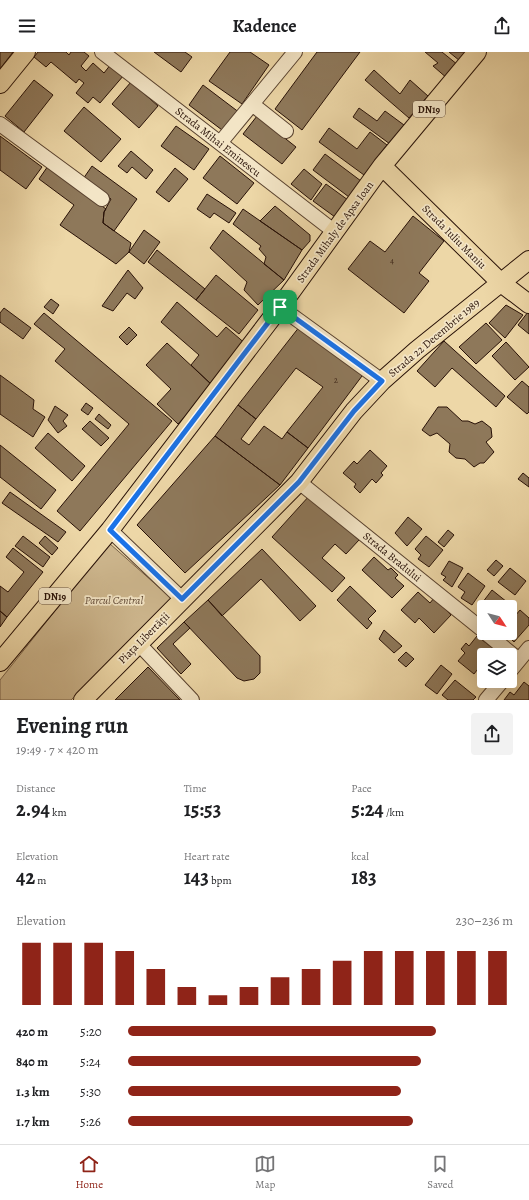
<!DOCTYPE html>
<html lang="en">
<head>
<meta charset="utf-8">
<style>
  :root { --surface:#fff; --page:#f2f2f2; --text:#202124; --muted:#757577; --line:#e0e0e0; --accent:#8f2418 }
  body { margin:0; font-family:Alegreya,serif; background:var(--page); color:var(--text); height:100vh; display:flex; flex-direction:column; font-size:15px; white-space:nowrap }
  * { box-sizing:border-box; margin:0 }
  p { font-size:13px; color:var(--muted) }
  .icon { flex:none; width:22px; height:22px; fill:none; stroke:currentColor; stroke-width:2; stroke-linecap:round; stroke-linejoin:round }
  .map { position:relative; height:648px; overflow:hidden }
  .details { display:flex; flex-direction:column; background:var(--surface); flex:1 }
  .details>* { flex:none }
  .needle { width:26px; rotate:126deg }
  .tools { position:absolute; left:477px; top:548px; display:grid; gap:8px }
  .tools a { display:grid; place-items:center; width:40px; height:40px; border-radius:4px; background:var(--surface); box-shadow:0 4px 16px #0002; font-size:20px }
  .pin { position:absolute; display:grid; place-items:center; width:34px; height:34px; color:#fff; margin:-17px; border-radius:8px; box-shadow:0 2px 6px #0006 }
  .round { display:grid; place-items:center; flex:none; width:42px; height:42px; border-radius:4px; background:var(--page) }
  .overview { display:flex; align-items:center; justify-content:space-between; height:68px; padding:0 16px }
  h1 { font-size:22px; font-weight:700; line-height:30px }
  .figures { display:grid; grid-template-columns:repeat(3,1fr); gap:6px; height:68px; padding:4px 16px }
  .figures div { display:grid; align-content:center }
  .figures b { font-size:20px; font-weight:700 }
  .figures small { font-size:11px; font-weight:400 }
  .figures p { font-size:11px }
  .chart { height:112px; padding:8px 16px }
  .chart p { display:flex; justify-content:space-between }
  .chart svg { width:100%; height:72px; margin-top:4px; stroke:var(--accent); stroke-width:6 }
  ul { padding:0 16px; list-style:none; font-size:13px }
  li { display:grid; grid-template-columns:64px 48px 1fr; align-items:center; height:30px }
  li i { height:10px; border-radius:5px; background:var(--accent) }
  header { display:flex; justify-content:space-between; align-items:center; height:52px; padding:0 16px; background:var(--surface); font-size:18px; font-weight:700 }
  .tab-bar { display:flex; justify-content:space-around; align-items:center; height:56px; border-top:1px solid var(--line); background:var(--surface); font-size:11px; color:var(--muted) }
  .tab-bar a { display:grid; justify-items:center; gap:2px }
  .tab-bar .current { color:var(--accent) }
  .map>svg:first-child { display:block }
  .green { fill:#ccb58c; stroke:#7a634a }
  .building { fill:#8e785a; stroke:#281107 }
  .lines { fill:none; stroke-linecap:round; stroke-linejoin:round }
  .minor-casing { stroke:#59422f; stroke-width:16 }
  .major-casing { stroke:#281107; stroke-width:20 }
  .minor { stroke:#f3e5c6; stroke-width:14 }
  .major { stroke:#edd7a7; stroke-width:18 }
  .route-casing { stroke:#fff; stroke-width:8 }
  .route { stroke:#1a73e8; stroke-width:5 }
  .labels { text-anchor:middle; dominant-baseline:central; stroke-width:3.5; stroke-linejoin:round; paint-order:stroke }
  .number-label { font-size:9px; fill:#422b1c }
  .shield { fill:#f3e5c6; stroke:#655140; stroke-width:1 }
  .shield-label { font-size:10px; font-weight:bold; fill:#281107 }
  .street-label { font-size:11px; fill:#281107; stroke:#f3e5c6 }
  .park-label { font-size:11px; font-style:italic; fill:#614a36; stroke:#f3e5c6 }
</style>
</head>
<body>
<header><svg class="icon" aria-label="menu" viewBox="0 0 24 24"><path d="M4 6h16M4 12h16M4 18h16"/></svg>Kadence<svg class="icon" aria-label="share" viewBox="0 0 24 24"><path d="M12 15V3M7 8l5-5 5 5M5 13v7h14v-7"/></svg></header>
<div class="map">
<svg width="529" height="648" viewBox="0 0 529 648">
  <rect width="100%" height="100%" fill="#edd7a7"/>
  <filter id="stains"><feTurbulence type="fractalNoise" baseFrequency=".005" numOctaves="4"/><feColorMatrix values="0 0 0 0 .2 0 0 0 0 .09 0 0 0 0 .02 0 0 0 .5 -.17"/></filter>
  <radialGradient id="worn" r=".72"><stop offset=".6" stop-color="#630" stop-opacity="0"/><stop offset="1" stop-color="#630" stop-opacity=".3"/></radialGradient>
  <path class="green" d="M109 491 171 546 71 648H0V628Z"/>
  <path class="building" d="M0 0H13L0 17Z
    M38 0H66L69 3 71 0H84L89 4 81 14 86 19 93 11 104 21 111 12 124 23 100 51 93 45 88 51 76 41 84 31 79 27 76 31 51 10 46 15 34 5Z
    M154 0H185L192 5 181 20Z
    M230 0H250L269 13 242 52 209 29Z
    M317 0H360L302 78 275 57Z
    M425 0H442L458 13 448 27 433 14 438 11Z
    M449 0H467L460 9Z
    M374 18 400 42 410 28 428 44 409 66 365 28Z
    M34 28 53 43 24 80 5 64Z
    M131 30 158 54 139 76 112 52Z
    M203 33 240 61 226 81 189 53Z
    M84 55 121 87 101 110 64 79Z
    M359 56 377 69 385 59 404 73 390 92 353 65Z
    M257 64 296 95 282 112 243 82Z
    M176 74 209 97 194 118 161 94Z
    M329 76 357 97 370 80 387 93 364 123 319 90Z
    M0 84 42 115 26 137 0 118Z
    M131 99 153 118 146 127 132 115 127 121 118 114Z
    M325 102 361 129 349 145 313 118Z
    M220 104 254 131 237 152 203 126Z
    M48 114 106 157 104 160 103 171 131 191 129 200 116 212 60 173 74 153 39 127Z
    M92 114 137 147 114 179 103 171 104 160 111 147 83 127Z
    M175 116 188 127 169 150 156 140Z
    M304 117 322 132 311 148 291 132Z
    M326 132 348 148 335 165 313 149Z
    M207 142 236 161 229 171 214 161 210 166 197 157Z
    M275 154 310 183V189L302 198 260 169Z
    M243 157 302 198 284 228 264 212 266 205 259 197 261 194 233 172Z
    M413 164 444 189 419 221 429 229 404 261 348 217 370 189 385 200Z
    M144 178 160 190 144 212 129 200Z
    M223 178 284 228 258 253 244 238 247 230 210 196Z
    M157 198 205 237 196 248 148 210Z
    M128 218 143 236 135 247 127 241 113 259 102 254Z
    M216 223 258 258 239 282 196 248Z
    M51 247 59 253 53 262 44 255Z
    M177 250 217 285 226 275 247 293 213 334 191 313 199 303 161 270Z
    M506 253 523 263 505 286 489 271Z
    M4 256 31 276 23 287 0 270V261Z
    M528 260 529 261V282L518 273Z
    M44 261 172 369 80 479 57 459 129 372 55 309 65 297 34 272Z
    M486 271 502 288 476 312 459 295Z
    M300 274 365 320 308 396 287 380 323 335 296 316 256 367 238 353Z
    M129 275 137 283 127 293 119 285Z
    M444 289 505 344 496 355 452 316 435 335 417 319Z
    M506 290 529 315 515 328 492 304Z
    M167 291 213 334 178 372 157 352 171 337 146 313Z
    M0 323 34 348 33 357 45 365 33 385 0 362Z
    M522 329 529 335V360L527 362 507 345Z
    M86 351 93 356 88 363 81 358Z
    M238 353 256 367 241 387 249 393 264 374 282 387 287 380 308 396 280 433 215 384Z
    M55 354 68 363 63 369 67 374 58 381 48 368Z
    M438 355H447L462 369H468L475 372 482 369 491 376 492 385 486 390 494 400 484 411H480L474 415 465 407 456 406 449 400 450 392 437 381 430 384 422 378Z
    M99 362 111 373 108 377 95 367Z
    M90 369 109 386 101 394 82 377Z
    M48 381 85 414 72 429 35 396Z
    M215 384 280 433 185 521 137 473Z
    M0 393 56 438 41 457 0 425Z
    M370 398 387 414 381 421 383 423 376 431 372 427 360 441 354 435 356 432 343 421 354 409 357 412Z
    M523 421 529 426V435L518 427Z
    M10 440 66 480 58 490 2 451Z
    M310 443 359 488 346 502 335 492 322 506 345 526 332 540 272 485Z
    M408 465 422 477 407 494 395 481Z
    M448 478 454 483 444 495 438 490Z
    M23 484 50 505 43 515 15 494Z
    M45 484 58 496 52 503 39 491Z
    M426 484 443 498 429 515 418 507 421 503 415 497Z
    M13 496 43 520 7 565 0 559V534L8 540 24 520 6 505Z
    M262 497 316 554 300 569 261 527 222 564 208 548Z
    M374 505 388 518 391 516 398 523 395 526 404 534 392 546 362 518Z
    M496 508 503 514 494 524 487 518Z
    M449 509 463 516 452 535 443 528 446 525 441 522Z
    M510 516 526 529 515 543 498 530Z
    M468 521 485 534 472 553 461 546 465 540 458 535Z
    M350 534 376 559 368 567 372 571 367 577 337 548Z
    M492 538 507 550 504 555H484V559L479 555Z
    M418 540 430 551 434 546 451 563 434 581 419 566 415 571 401 558Z
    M208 548 260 604V621L254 627 244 629 237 626 184 570Z
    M520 558 529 566V573L514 590 505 581H510V570Z
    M0 559 7 565 0 575Z
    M184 570 190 576 173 592 191 612 181 622 157 596Z
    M384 578 402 594 394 601 379 587Z
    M477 584 494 597 489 603H484V609L474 622 458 609 465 601 461 597 466 591 469 594Z
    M406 600 414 607 406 615 398 608Z
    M441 613 452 622 437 642 425 633Z
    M148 615 180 648H115Z
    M455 628 476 645 473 648H448L442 643Z
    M524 630 529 634V648H504L510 640 514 643Z"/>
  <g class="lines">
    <defs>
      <path id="minor" d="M102 0 335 180
        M252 52 286 79
        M0 72 102 147
        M220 91 295 0
        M280 255 382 329
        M299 430 484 579
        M110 478 182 547
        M486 581 519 608
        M139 592 192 648
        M510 619 529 596
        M486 648 502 629"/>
      <path id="major" d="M0 32 26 0
        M382 114 500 230 529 252
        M0 610 110 478 280 255 382 114 477 0
        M83 648 299 430 354 359 382 329 417 298 529 208"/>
    </defs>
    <use href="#minor" class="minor-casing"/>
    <use href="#major" class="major-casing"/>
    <use href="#minor" class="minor"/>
    <use href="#major" class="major"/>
  </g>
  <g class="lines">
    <defs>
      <path id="route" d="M280 255 382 329 354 359 299 430 182 547 110 478Z"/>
    </defs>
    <use href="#route" class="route-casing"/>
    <use href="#route" class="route"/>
  </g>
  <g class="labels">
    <g class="number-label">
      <text x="392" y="208">4</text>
      <text x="336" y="328">2</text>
    </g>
    <g class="shield">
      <rect x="413" y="49" width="32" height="16" rx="3"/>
      <rect x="39" y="536" width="32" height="16" rx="3"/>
    </g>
    <g class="shield-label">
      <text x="429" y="57">DN19</text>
      <text x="55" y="544">DN19</text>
    </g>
    <g class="street-label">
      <text transform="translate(218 90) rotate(38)">Strada Mihai Eminescu</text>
      <text transform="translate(335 180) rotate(-54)">Strada Mihaly de Apsa Ioan</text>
      <text transform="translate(454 185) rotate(45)">Strada Iuliu Maniu</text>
      <text transform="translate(434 286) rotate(-40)">Strada 22 Decembrie 1989</text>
      <text transform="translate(392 505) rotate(39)">Strada Bradului</text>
      <text transform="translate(144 586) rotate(-45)">Piața Libertății</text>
    </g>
    <g class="park-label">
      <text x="114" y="548">Parcul Central</text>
    </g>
  </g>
  <rect width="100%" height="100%" filter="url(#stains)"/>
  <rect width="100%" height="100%" fill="url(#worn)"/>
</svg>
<div class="tools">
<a><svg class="needle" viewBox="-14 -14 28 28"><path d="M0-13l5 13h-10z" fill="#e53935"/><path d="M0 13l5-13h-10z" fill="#757577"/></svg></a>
<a><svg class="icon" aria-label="layers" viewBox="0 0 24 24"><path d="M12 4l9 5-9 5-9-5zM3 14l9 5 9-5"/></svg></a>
</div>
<div class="pin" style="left:280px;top:255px;background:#1e9e55"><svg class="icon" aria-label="arrive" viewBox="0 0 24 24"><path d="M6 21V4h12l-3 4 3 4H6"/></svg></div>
</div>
<section class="details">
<div class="overview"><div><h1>Evening run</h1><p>19:49 · 7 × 420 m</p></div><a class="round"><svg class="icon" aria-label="share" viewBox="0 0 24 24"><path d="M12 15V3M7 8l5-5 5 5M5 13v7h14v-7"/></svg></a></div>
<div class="figures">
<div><p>Distance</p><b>2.94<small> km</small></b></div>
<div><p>Time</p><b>15:53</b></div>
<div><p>Pace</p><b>5:24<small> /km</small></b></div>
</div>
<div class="figures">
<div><p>Elevation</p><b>42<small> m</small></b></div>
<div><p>Heart rate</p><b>143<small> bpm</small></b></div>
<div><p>kcal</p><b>183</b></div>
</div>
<div class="chart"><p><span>Elevation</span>230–236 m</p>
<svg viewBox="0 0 160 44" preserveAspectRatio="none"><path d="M5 44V6M15 44V6M25 44V6M35 44V11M45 44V22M55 44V33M65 44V38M75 44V33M85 44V27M95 44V22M105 44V17M115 44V11M125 44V11M135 44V11M145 44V11M155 44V11"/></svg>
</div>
<ul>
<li><b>420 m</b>5:20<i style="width:80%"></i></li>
<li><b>840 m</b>5:24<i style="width:76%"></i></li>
<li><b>1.3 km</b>5:30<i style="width:71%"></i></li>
<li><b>1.7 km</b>5:26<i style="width:74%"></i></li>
</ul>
</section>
<nav class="tab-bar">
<a class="current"><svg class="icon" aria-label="home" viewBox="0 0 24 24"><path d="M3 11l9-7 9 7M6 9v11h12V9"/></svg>Home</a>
<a><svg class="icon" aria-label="map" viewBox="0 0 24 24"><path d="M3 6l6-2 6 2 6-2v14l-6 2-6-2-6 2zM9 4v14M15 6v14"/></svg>Map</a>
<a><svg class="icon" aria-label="saved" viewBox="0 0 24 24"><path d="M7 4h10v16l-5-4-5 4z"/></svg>Saved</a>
</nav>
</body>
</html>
